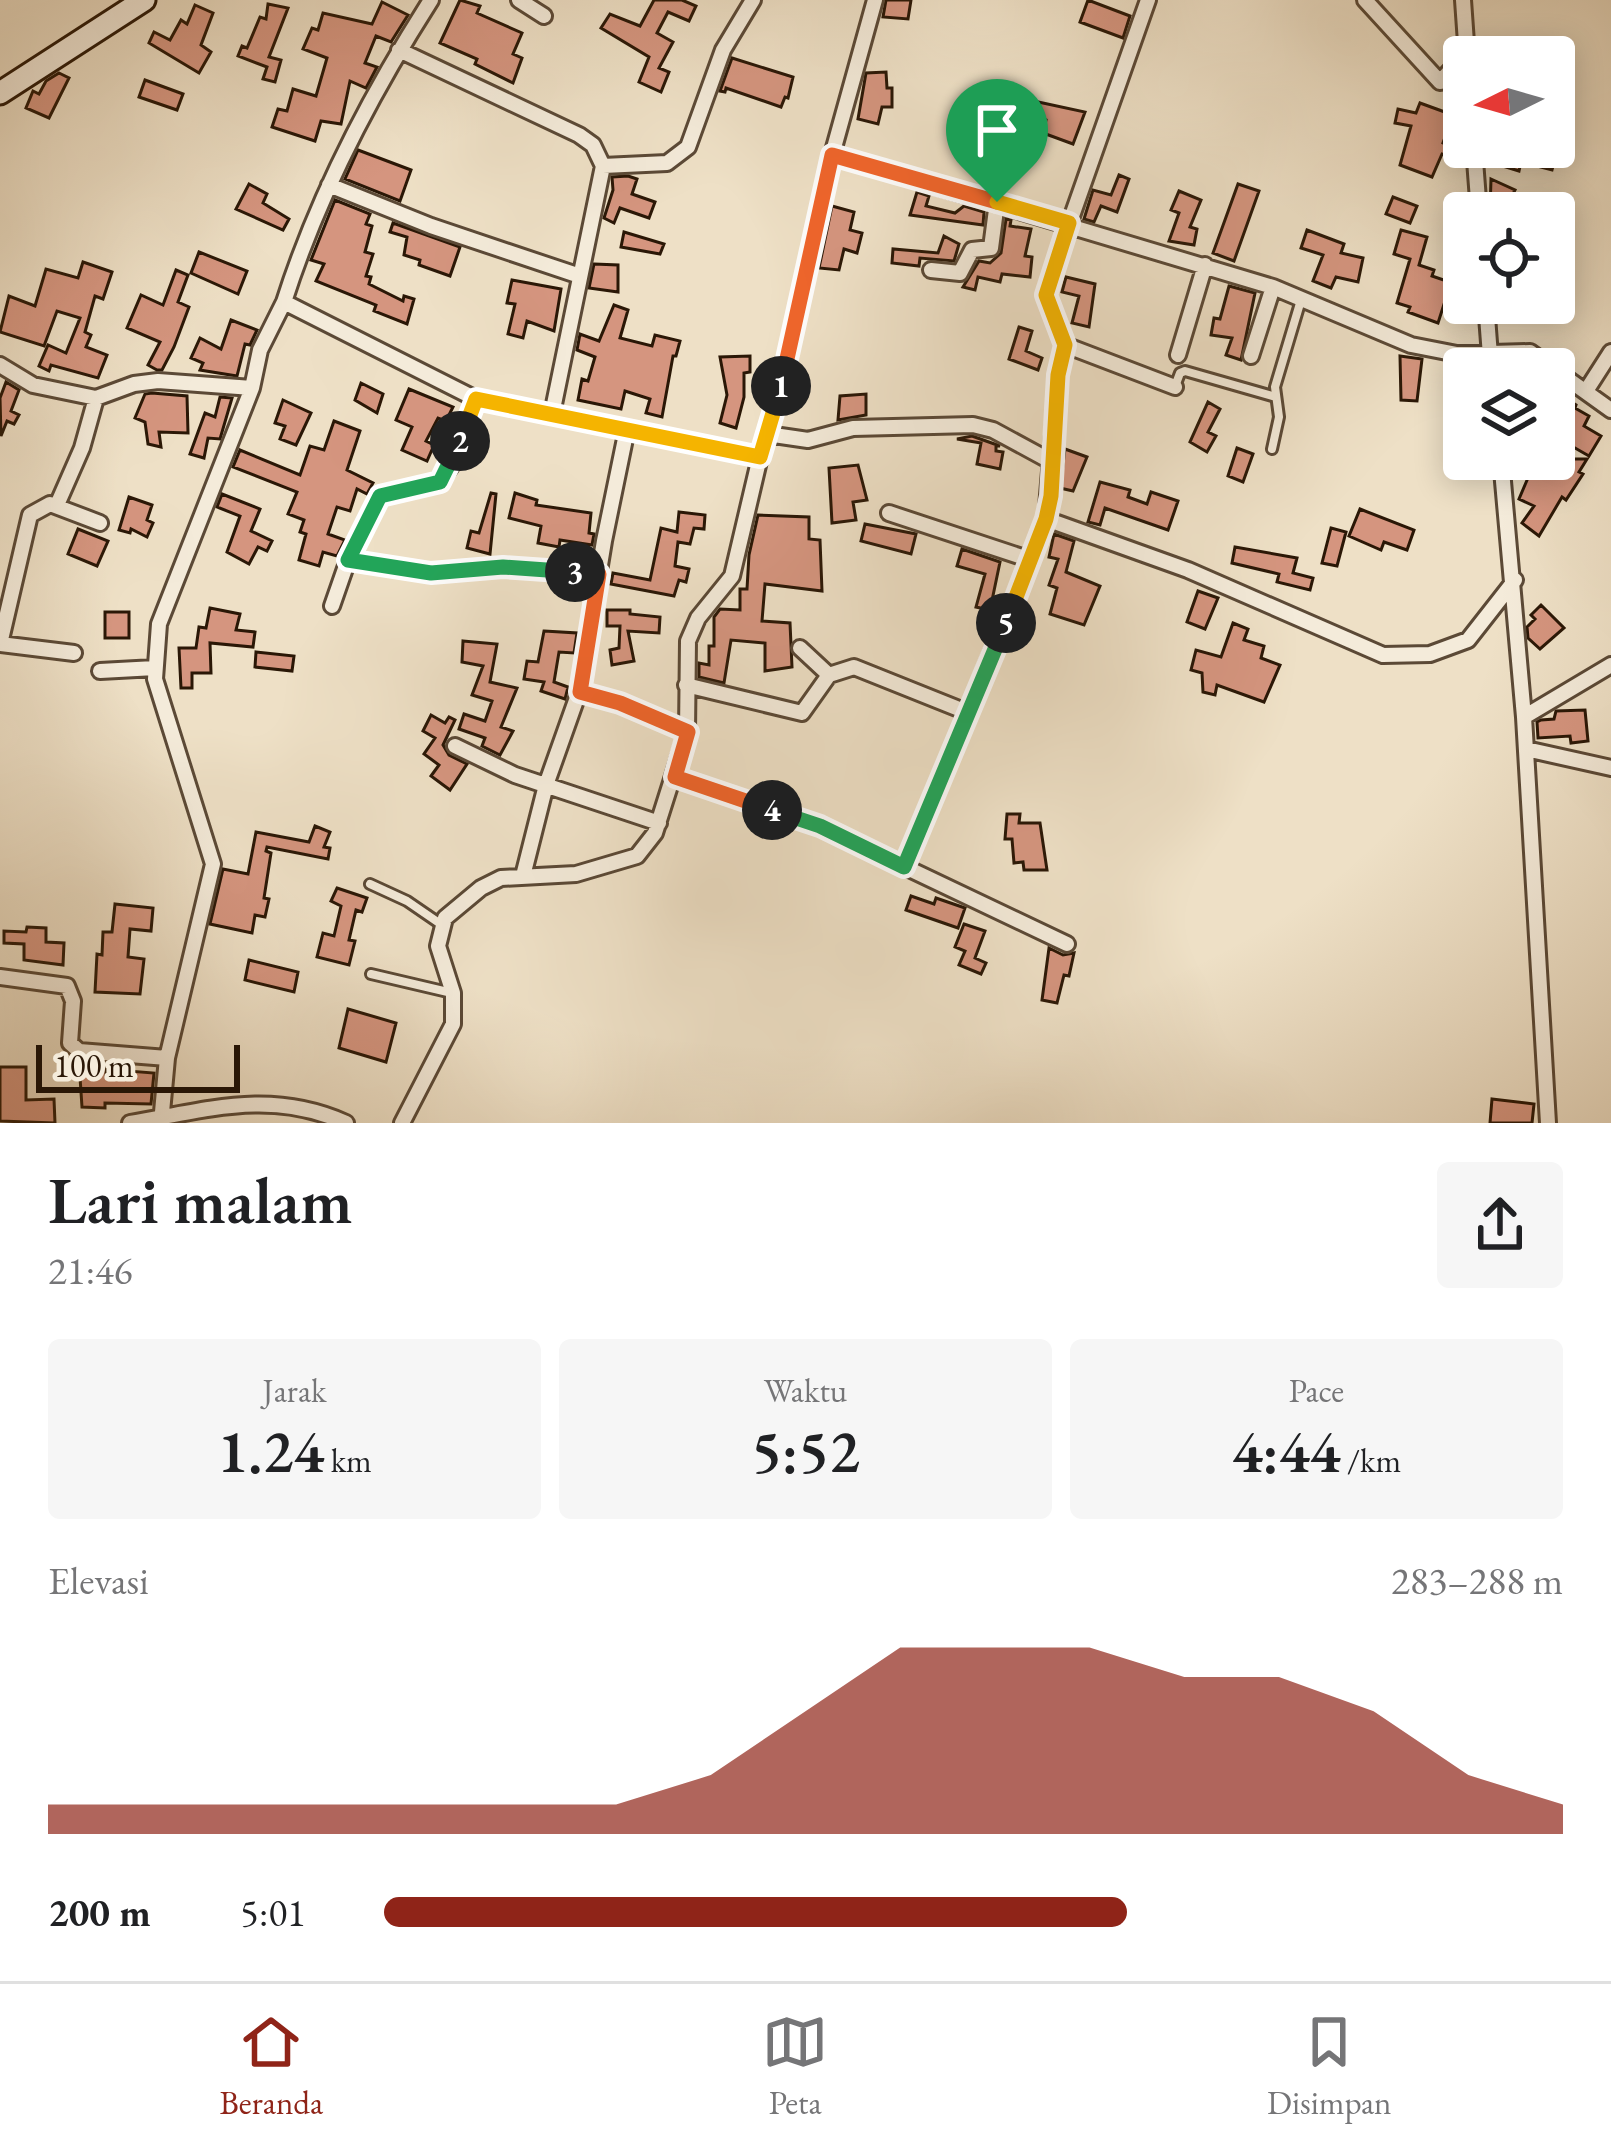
<!DOCTYPE html>
<html lang="id">
<head>
<meta charset="utf-8">
<style>
  :root { --surface:#fff; --page:#f6f6f6; --text:#202124; --muted:#757577; --line:#e0e0e0; --accent:#8f2418 }
  body { margin:0; font-family:"EB Garamond",serif; background:var(--page); color:var(--text); height:100vh; display:flex; flex-direction:column; font-size:45px; white-space:nowrap }
  * { box-sizing:border-box; margin:0 }
  p { font-size:39px; color:var(--muted) }
  .icon { flex:none; width:66px; height:66px; fill:none; stroke:currentColor; stroke-width:2; stroke-linecap:round; stroke-linejoin:round }
  .map { position:relative; height:1123px; overflow:hidden }
  .drawer { display:flex; flex-direction:column; background:var(--surface); flex:1 }
  .drawer>* { flex:none }
  .needle { width:78px; rotate:265deg }
  .controls { position:absolute; left:1443px; top:36px; display:grid; gap:24px }
  .controls a { display:grid; place-items:center; width:132px; height:132px; border-radius:12px; background:var(--surface); box-shadow:0 6px 30px #0003; font-size:60px }
  .scale { position:absolute; left:36px; bottom:30px; width:204px; box-sizing:border-box; padding-left:12px; border:6px solid #2a1706; border-top:0; font-size:33px; line-height:42px; white-space:nowrap; color:#2a1706; -webkit-text-stroke:9px #f4ebda; paint-order:stroke }
  .pin { position:absolute; display:grid; place-items:center; width:102px; height:102px; color:#fff; margin:-123px -51px; border-radius:50% 50% 50% 0; rotate:-45deg; box-shadow:0 0 12px #0007 }
  .pin .icon { rotate:45deg }
  .km { position:absolute; width:60px; height:60px; margin:-30px; border-radius:50%; background:#222; color:#fff; font-size:33px; line-height:60px; text-align:center }
  .round { display:grid; place-items:center; flex:none; width:126px; height:126px; border-radius:12px; background:var(--page) }
  .head { display:flex; align-items:center; justify-content:space-between; height:204px; padding:0 48px }
  h1 { font-size:66px; font-weight:600; line-height:90px }
  .stats { display:grid; grid-template-columns:repeat(3,1fr); gap:18px; height:204px; padding:12px 48px }
  .stats div { display:grid; align-content:center; border-radius:12px; background:var(--page); text-align:center }
  .stats b { font-size:60px; font-weight:600 }
  .stats small { font-size:33px; font-weight:400 }
  .stats p { font-size:33px }
  .chart { height:336px; padding:24px 48px }
  .chart p { display:flex; justify-content:space-between }
  .chart svg { width:100%; height:216px; margin-top:12px; fill:var(--accent); opacity:.7 }
  ul { padding:0 48px; list-style:none; font-size:39px }
  li { display:grid; grid-template-columns:192px 144px 1fr; align-items:center; height:90px }
  li i { height:30px; border-radius:15px; background:var(--accent) }
  .tab-bar { display:flex; justify-content:space-around; align-items:center; height:168px; border-top:3px solid var(--line); background:var(--surface); font-size:33px; color:var(--muted) }
  .tab-bar a { display:grid; justify-items:center; gap:6px }
  .tab-bar .selected { color:var(--accent) }
  .map>svg:first-child { display:block }
  .building { fill:#d5957f; stroke:#2a1706; stroke-width:3 }
  .lines { fill:none; stroke-linecap:round; stroke-linejoin:round }
  .lane-casing { stroke:#5b4936; stroke-width:14 }
  .street-casing { stroke:#5b4936; stroke-width:20 }
  .secondary-casing { stroke:#2a1706; stroke-width:27 }
  .lane { stroke:#f4ebda; stroke-width:8 }
  .street { stroke:#f4ebda; stroke-width:14 }
  .secondary { stroke:#f4ebda; stroke-width:21 }
  .split-1-casing { stroke:#fff; stroke-width:24 }
  .split-2-casing { stroke:#fff; stroke-width:24 }
  .split-3-casing { stroke:#fff; stroke-width:24 }
  .split-4-casing { stroke:#fff; stroke-width:24 }
  .split-5-casing { stroke:#fff; stroke-width:24 }
  .split-6-casing { stroke:#fff; stroke-width:24 }
  .split-1 { stroke:#f0652b; stroke-width:15 }
  .split-2 { stroke:#f5b400; stroke-width:15 }
  .split-3 { stroke:#22a559; stroke-width:15 }
  .split-4 { stroke:#f0652b; stroke-width:15 }
  .split-5 { stroke:#22a559; stroke-width:15 }
  .split-6 { stroke:#f5b400; stroke-width:15 }
</style>
</head>
<body>
<div class="map">
<svg width="1611" height="1123" viewBox="0 0 1611 1123">
  <rect width="100%" height="100%" fill="#eee0c6"/>
  <filter id="stains"><feTurbulence type="fractalNoise" baseFrequency=".00167" numOctaves="4"/><feColorMatrix values="0 0 0 0 .2 0 0 0 0 .09 0 0 0 0 .02 0 0 0 .5 -.17"/></filter>
  <radialGradient id="worn" r=".72"><stop offset=".6" stop-color="#630" stop-opacity="0"/><stop offset="1" stop-color="#630" stop-opacity=".3"/></radialGradient>
  <path class="building" d="M460 0 480 6 477 13 522 33 513 54 522 58 513 83 475 64 477 59 440 43Z
    M654 0H682L696 6 689 21 668 12 657 33 673 42 659 68 669 72 661 92 639 82 649 57 601 28 610 14 640 26Z
    M886 0H911L908 19 883 17Z
    M1088 0 1130 16 1123 38 1080 22Z
    M382 2 408 15 391 42 376 36 365 63 377 67 366 88 350 81 341 124 321 121 315 141 272 127 278 109 287 111 293 89 316 96 327 58 303 49 312 28 318 30 323 13 372 24Z
    M268 4 288 8 269 57 281 60 275 82 263 79 267 67 238 56 242 46 247 48 260 17 266 19Z
    M195 5 213 13 201 45 211 52 199 73 149 43 154 32 170 40 181 20 187 24Z
    M732 58 793 77 788 98 785 97 781 107 726 88 725 92 720 91Z
    M886 72 887 88H892V107H882L878 124 858 119 866 73Z
    M59 73 69 78 49 118 26 108 33 91 39 94 46 81Z
    M145 80 183 94 177 110 139 97Z
    M1029 100 1085 112 1073 144 1043 133 1046 120 1025 112Z
    M1420 103 1453 115 1443 143 1448 145 1445 155 1442 154 1432 177 1400 165 1411 126 1395 123 1398 109 1416 113Z
    M995 121 1019 127 1018 135 1029 138 1025 153 989 145Z
    M1499 147H1558L1552 170 1521 162 1519 171 1493 163Z
    M358 150 411 170 400 201 345 179Z
    M1119 175 1129 179 1117 212 1101 206 1094 222 1084 219 1093 190 1111 195Z
    M628 176 637 179 632 194 655 202 649 218 620 208 614 223 604 218 613 190 612 177Z
    M1491 179 1515 190 1513 194 1550 213 1490 211Z
    M249 184 267 194 263 203 289 219 283 230 236 209Z
    M1238 184 1259 191 1234 261 1213 253Z
    M1179 191 1201 200 1190 227 1197 229 1194 245 1169 241 1179 213 1171 210Z
    M917 192 929 196 926 206 955 213 964 206 984 212 983 225 910 215Z
    M1393 197 1417 206 1410 223 1386 214Z
    M335 200 370 214 366 224 372 226 365 252 373 254 366 276 371 277 369 284 403 301 404 296 414 299 407 324 374 311 376 305 316 281 324 264 311 260Z
    M832 206 854 212 850 230 862 233 857 253 844 249 839 270 819 268Z
    M1006 219 1011 220 1010 226 1031 229 1025 256 1032 257 1030 277 1002 274 1000 282 978 277 975 290 963 287 979 261 990 263 1001 253Z
    M393 223 460 247 450 276 419 265 420 260 404 255 407 237 390 232Z
    M1307 230 1344 244 1341 253 1363 258 1358 282 1336 277 1331 288 1313 281 1323 255 1301 248Z
    M1401 230 1427 237 1419 265 1434 270 1432 276 1455 284 1464 264V302L1446 298 1438 323 1408 312 1410 307 1397 303 1410 259 1394 254Z
    M624 232 664 244 660 254 621 247Z
    M944 236 959 244 954 261 920 258 919 266 892 263 893 249 938 253Z
    M199 252 247 271 238 294 191 273Z
    M83 262 112 272 103 299 95 296 85 332 91 335 86 347 107 355 98 378 51 365 49 371 39 366 48 345 66 353 80 318 57 311 44 346 0 332 9 296 35 306 46 269 78 278Z
    M594 264 618 265V292L589 288Z
    M176 270 188 275 178 302 189 307 174 347 162 370H157L148 365 160 342 127 328 141 295 163 305Z
    M1066 277 1095 284 1089 327 1072 323 1079 296 1062 292Z
    M512 280 561 289 554 331 527 321 523 338 508 334 515 304 507 303Z
    M1229 286 1255 293 1241 360 1226 355 1232 338 1211 335 1214 318 1220 319Z
    M614 305 628 310 620 338 652 346 655 335 680 341 676 356H673L662 417 646 413 650 399 625 391 621 409 578 400 582 379 588 381 595 357 577 350 580 334 599 341Z
    M231 320 257 330 250 345 245 344 237 376 200 370 203 363 191 358 200 338 221 349Z
    M1019 327 1032 331 1026 351 1042 358 1038 370 1009 359Z
    M750 356V372L744 373V397L736 428 720 423 727 395 720 357Z
    M1400 356 1422 359 1417 401 1401 400Z
    M6 382 19 390 11 411 19 415 14 424 7 421 1 436 0 398Z
    M361 383 383 394 377 413 355 400Z
    M409 389 453 407 446 421 438 418 426 441 434 445 427 461 402 450 412 427 396 420Z
    M152 393 187 396 188 433 159 432 161 447 148 444 145 422 135 418 145 394Z
    M866 394V415L838 420 840 396Z
    M220 397 232 398 220 439 208 438 204 458 190 454 205 413 215 417Z
    M1554 397 1562 402 1565 398 1576 405 1575 408 1589 416 1584 426 1601 436 1589 456 1561 440 1570 424 1554 413Z
    M283 400 311 413 296 445 280 439 285 426 275 423Z
    M1208 402 1220 409 1208 432 1216 436 1207 452 1190 442Z
    M334 421 360 431 347 470 373 483 367 494 357 489 350 511 337 507 328 534 345 540 337 556 323 552 319 566 299 560 306 534 300 532 304 520 288 514 297 492 233 467 240 450 300 475 310 446 324 450Z
    M972 436 1000 446H996V451L1003 452 1000 469 977 464 981 443 957 439Z
    M1237 448 1253 454 1243 482 1228 476Z
    M1065 449 1087 457 1073 491 1060 488Z
    M1536 459H1587L1579 472 1583 474 1566 500 1562 497 1539 536 1522 523 1534 506 1519 499Z
    M858 465 867 500 853 502 856 520 832 523 829 468Z
    M1100 482 1130 490 1128 497 1147 504 1151 492 1178 501 1168 530 1105 508 1100 525 1088 522Z
    M491 493 496 494 490 554 467 548 471 531 479 533Z
    M515 493 537 500 536 505 591 513 589 533 594 534 592 545 560 540 559 547 538 543 541 526 509 518Z
    M222 494 260 509 251 531 272 541 267 551 258 547 249 564 227 552 240 516 217 507Z
    M129 497 152 505 147 520 153 523 147 537 131 529 130 533 119 530Z
    M1360 509 1414 530 1407 550 1384 542 1381 550 1349 536Z
    M679 512 705 515 704 529 694 528 690 544 678 542 675 566 689 569 686 582 679 580 674 596 611 584 613 573 650 580 661 528 677 532Z
    M758 515 809 517V539L820 540 822 591 765 584 762 621 790 623 792 667 765 671V643L731 640 724 683 699 677V663L709 665V646H714V617L720 609 740 610V589H747L749 555Z
    M865 524 916 534 911 554 861 541Z
    M1331 528 1346 532 1337 566 1322 563Z
    M78 529 108 541 97 566 68 554Z
    M1054 534 1074 541 1066 572 1100 586 1084 625 1050 614 1057 588 1049 585 1058 559 1049 557Z
    M1235 547 1297 558 1293 573 1313 578 1310 590 1277 582 1279 574 1232 563Z
    M962 549 1000 562 990 610 976 607 985 574 957 566Z
    M1198 591 1218 598 1205 629 1187 622Z
    M1541 605 1564 628 1540 649 1528 638 1527 627 1535 619 1531 615Z
    M210 608 240 614 236 630 255 632 253 647 210 643 211 673H192V688H181L179 648H196L199 627 206 628Z
    M607 610H630V614L660 617 659 633 628 631 634 661 612 665 610 650 619 648 620 626H607Z
    M105 612H129V638H105Z
    M1233 623 1248 629 1244 640 1264 646 1261 658 1280 665 1264 702 1217 685 1215 695 1203 692 1202 673 1191 670 1196 650 1221 657Z
    M544 631 577 633 574 653 559 652 554 682 568 687 565 699 541 691 544 682 524 679 527 661 538 662Z
    M463 641 497 644 490 682 517 688 501 727 513 731 500 755 482 746 485 738 459 729 464 714 485 721 492 701 472 695 483 666 462 662Z
    M256 652 294 656 292 671 255 667Z
    M1585 710 1588 741 1571 743 1570 736 1538 738 1537 722 1541 720 1554 719 1556 711Z
    M431 715 445 723 449 717 455 720 443 745 449 755 467 764 450 790 431 776 439 765 424 754 435 738 423 731Z
    M1007 814H1020L1019 823H1040L1047 870H1024L1023 862 1014 863 1012 839H1005Z
    M315 826 330 832 324 847 330 848 328 859 267 847 266 851 271 853 264 898 269 899 265 917 255 915 252 933 210 924 223 869 248 874 256 832 309 842Z
    M337 888 367 898 362 912 356 910 349 940 355 941 349 965 317 957 323 933 334 936 341 906 331 901Z
    M911 896 934 904 936 898 965 908 958 928 906 910Z
    M115 904 153 908 151 931 130 929 128 957 144 959 140 994 95 992 97 954 102 955 103 932H112Z
    M964 924 985 931 975 958 986 963 981 974 959 965 965 951 955 947Z
    M27 927 46 928V942L64 943 63 965 24 960V944L4 943V931L26 932Z
    M1049 948 1063 955 1074 953 1069 976 1064 975 1057 1003 1042 1000Z
    M249 960 298 972 294 992 245 980Z
    M348 1009 396 1023 386 1062 339 1048Z
    M79 1062 106 1064V1076L129 1075V1071L154 1073 151 1104 105 1103V1108L82 1107Z
    M0 1067H26V1100L54 1099 55 1123 0 1121Z
    M1492 1099 1534 1104 1532 1123H1490Z"/>
  <g class="lines">
    <defs>
      <path id="lane" d="M1174 389 1180 373 1185 371 1276 397
        M1272 449 1279 417 1275 387 1301 300
        M370 884 407 901 442 925
        M371 974 452 993"/>
      <path id="street" d="M519 0 544 16
        M1365 0 1440 82 1467 52
        M1463 0 1467 57
        M399 50 579 135 593 145 603 166 552 414
        M1474 147 1479 213
        M832 155 1273 287 1411 345 1457 354 1530 352 1611 410
        M603 166 667 163 688 147 723 50 753 0
        M329 185 431 226 580 276
        M931 270 960 273 972 250 991 248 997 202
        M284 302C318 195 371 94 431 0
        M1486 303 1491 369
        M1065 345 1175 387
        M1178 355 1205 265
        M1251 356 1273 287
        M0 365 33 385 96 398 134 384 158 381 252 388 260 350 284 302 476 399 760 457
        M1586 391 1611 352
        M476 399 451 466 440 481 380 496 348 560 431 573 503 567 599 574
        M767 434 808 440 853 428 973 425 993 430 1052 462
        M1501 459 1524 717 1548 1123
        M57 505 82 448 96 398
        M889 513 1031 560
        M1046 519 1058 375 1065 345 1048 303 1047 287 1148 0
        M332 606 348 560
        M800 648 829 675
        M74 653 0 644 30 515 50 504 100 523
        M100 671 155 668
        M686 685 802 713 829 675 854 667 969 713
        M579 692 620 703 687 732
        M1524 717 1611 665
        M455 746 515 775 659 823
        M1526 749 1611 768
        M675 777 820 826 905 867 1046 519 1188 570 1383 655 1430 654 1468 640 1515 580
        M905 867 1067 944
        M523 876 546 785 579 692 604 541 627 429
        M0 977 67 986 73 1001 70 1043 79 1051 167 1058
        M130 1123C207 1110 271 1089 346 1123
        M161 1123 167 1058 213 864 155 679 159 624 252 388
        M402 1123 453 1024V993L438 946 445 918 481 888 501 878 576 874 637 856 655 833 687 732 688 641 698 618 732 576 760 457 784 377 832 155 875 0"/>
      <path id="secondary" d="M0 93 144 0"/>
    </defs>
    <use href="#lane" class="lane-casing"/>
    <use href="#street" class="street-casing"/>
    <use href="#secondary" class="secondary-casing"/>
    <use href="#lane" class="lane"/>
    <use href="#street" class="street"/>
    <use href="#secondary" class="secondary"/>
  </g>
  <g class="lines">
    <defs>
      <path id="split-1" d="M781 386 832 155 997 202"/>
      <path id="split-2" d="M460 441 476 399 760 457 781 386"/>
      <path id="split-3" d="M460 441 440 482 380 496 348 560 431 573 503 567 575 572"/>
      <path id="split-4" d="M575 572 599 574 580 692 620 703 688 732 675 777 772 810"/>
      <path id="split-5" d="M772 810 820 826 904 867 1006 623"/>
      <path id="split-6" d="M997 202 1069 223 1046 295 1065 345 1058 375 1051 496 1046 519 1006 623"/>
    </defs>
    <use href="#split-1" class="split-1-casing"/>
    <use href="#split-2" class="split-2-casing"/>
    <use href="#split-3" class="split-3-casing"/>
    <use href="#split-4" class="split-4-casing"/>
    <use href="#split-5" class="split-5-casing"/>
    <use href="#split-6" class="split-6-casing"/>
    <use href="#split-1" class="split-1"/>
    <use href="#split-2" class="split-2"/>
    <use href="#split-3" class="split-3"/>
    <use href="#split-4" class="split-4"/>
    <use href="#split-5" class="split-5"/>
    <use href="#split-6" class="split-6"/>
  </g>
  <rect width="100%" height="100%" filter="url(#stains)"/>
  <rect width="100%" height="100%" fill="url(#worn)"/>
</svg>
<div class="controls">
<a><svg class="needle" viewBox="-14 -14 28 28"><path d="M0-13l5 13h-10z" fill="#e53935"/><path d="M0 13l5-13h-10z" fill="#757577"/></svg></a>
<a><svg class="icon" aria-label="locate" viewBox="0 0 24 24"><circle cx="12" cy="12" r="6"/><path d="M12 2v4M12 18v4M2 12h4M18 12h4"/></svg></a>
<a><svg class="icon" aria-label="layers" viewBox="0 0 24 24"><path d="M12 4l9 5-9 5-9-5zM3 14l9 5 9-5"/></svg></a>
</div>
<div class="scale">100 m</div>
<div class="pin" style="left:997px;top:202px;background:#1e9e55"><svg class="icon" aria-label="arrive" viewBox="0 0 24 24"><path d="M6 21V4h12l-3 4 3 4H6"/></svg></div>
<b class="km" style="left:781px;top:386px">1</b>
<b class="km" style="left:460px;top:441px">2</b>
<b class="km" style="left:575px;top:572px">3</b>
<b class="km" style="left:772px;top:810px">4</b>
<b class="km" style="left:1006px;top:623px">5</b>
</div>
<section class="drawer">
<div class="head"><div><h1>Lari malam</h1><p>21:46</p></div><a class="round"><svg class="icon" aria-label="share" viewBox="0 0 24 24"><path d="M12 15V3M7 8l5-5 5 5M5 13v7h14v-7"/></svg></a></div>
<div class="stats">
<div><p>Jarak</p><b>1.24<small> km</small></b></div>
<div><p>Waktu</p><b>5:52</b></div>
<div><p>Pace</p><b>4:44<small> /km</small></b></div>
</div>
<div class="chart"><p><span>Elevasi</span>283–288 m</p>
<svg viewBox="0 0 160 44" preserveAspectRatio="none"><path d="M0 44V38L10 38L20 38L30 38L40 38L50 38L60 38L70 32L80 19L90 6L100 6L110 6L120 12L130 12L140 19L150 32L160 38V44z"/></svg>
</div>
<ul>
<li><b>200 m</b>5:01<i style="width:63%"></i></li>
</ul>
</section>
<nav class="tab-bar">
<a class="selected"><svg class="icon" aria-label="home" viewBox="0 0 24 24"><path d="M3 11l9-7 9 7M6 9v11h12V9"/></svg>Beranda</a>
<a><svg class="icon" aria-label="map" viewBox="0 0 24 24"><path d="M3 6l6-2 6 2 6-2v14l-6 2-6-2-6 2zM9 4v14M15 6v14"/></svg>Peta</a>
<a><svg class="icon" aria-label="saved" viewBox="0 0 24 24"><path d="M7 4h10v16l-5-4-5 4z"/></svg>Disimpan</a>
</nav>
</body>
</html>
